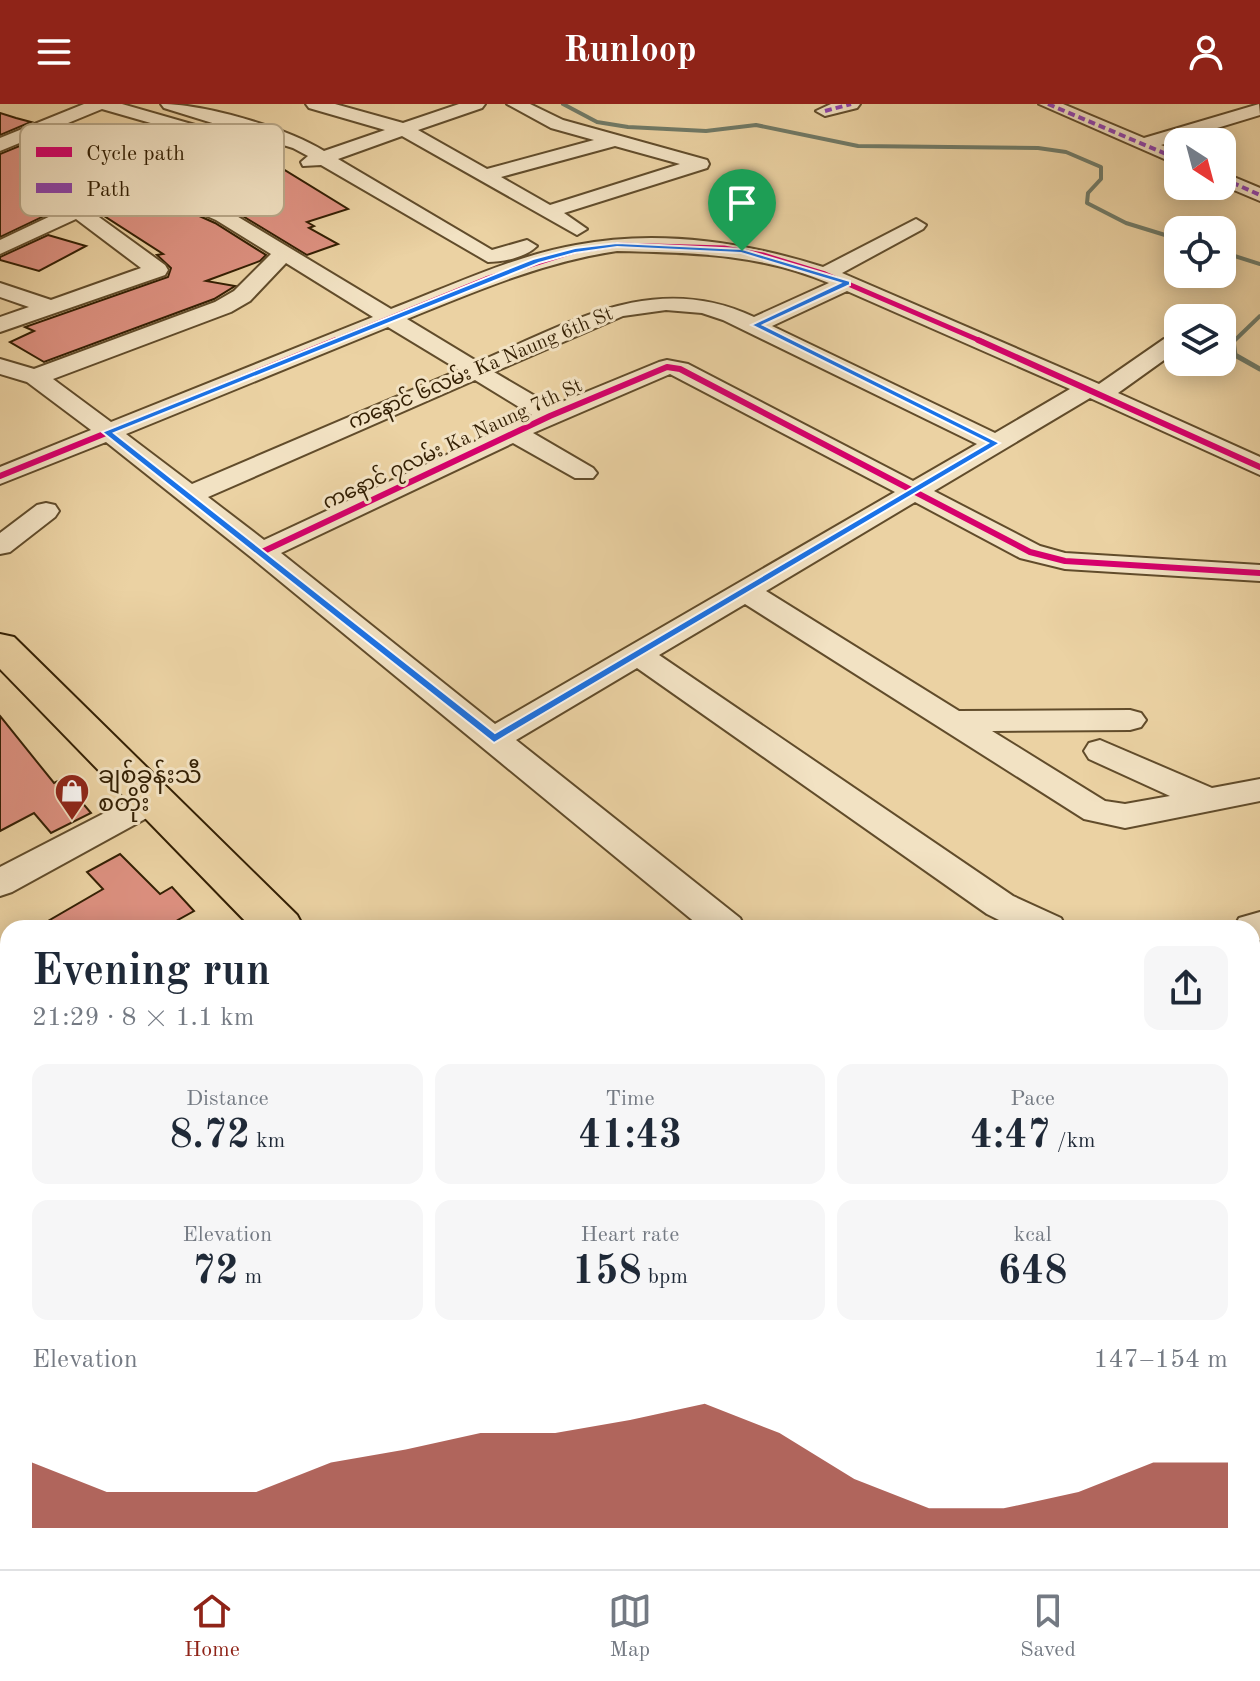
<!DOCTYPE html>
<html lang="en">
<head>
<meta charset="utf-8">
<style>
  :root { --surface:#fff; --page:#f6f6f7; --text:#1f2937; --muted:#747a83; --line:#e0e1e3; --accent:#8f2418 }
  body { margin:0; font-family:"Old Standard TT","Noto Sans Myanmar",serif; background:var(--page); color:var(--text); height:100vh; display:flex; flex-direction:column; font-size:30px; white-space:nowrap }
  * { box-sizing:border-box; margin:0 }
  p { font-size:26px; color:var(--muted) }
  .icon { flex:none; width:44px; height:44px; fill:none; stroke:currentColor; stroke-width:2; stroke-linecap:round; stroke-linejoin:round }
  .map { position:relative; flex:1; overflow:hidden }
  .details { position:absolute; left:0px; top:816px; width:1260px; height:650px; display:flex; flex-direction:column; background:var(--surface); border-radius:24px 24px 0 0; box-shadow:0 4px 20px #0003 }
  .details>* { flex:none }
  .needle { width:52px; rotate:144deg }
  .tools { position:absolute; left:1164px; top:24px; display:grid; gap:16px }
  .tools a { display:grid; place-items:center; width:72px; height:72px; border-radius:16px; background:var(--surface); box-shadow:0 4px 20px #0003; font-size:40px }
  .pin { position:absolute; display:grid; place-items:center; width:68px; height:68px; color:#fff; margin:-82px -34px; border-radius:50% 50% 50% 0; rotate:-45deg; box-shadow:0 0 8px #0007 }
  .pin .icon { rotate:45deg }
  .round { display:grid; place-items:center; flex:none; width:84px; height:84px; border-radius:16px; background:var(--page) }
  .headline { display:flex; align-items:center; justify-content:space-between; height:136px; padding:0 32px }
  h1 { font-size:44px; font-weight:700; line-height:60px }
  .stats { display:grid; grid-template-columns:repeat(3,1fr); gap:12px; height:136px; padding:8px 32px }
  .stats div { display:grid; align-content:center; border-radius:16px; background:var(--page); text-align:center }
  .stats b { font-size:40px; font-weight:700 }
  .stats small { font-size:22px; font-weight:400 }
  .stats p { font-size:22px }
  .chart { height:224px; padding:16px 32px }
  .chart p { display:flex; justify-content:space-between }
  .chart svg { width:100%; height:144px; margin-top:8px; fill:var(--accent); opacity:.7 }
  header { display:flex; justify-content:space-between; align-items:center; height:104px; padding:0 32px; background:var(--accent); color:#fff; font-size:36px; font-weight:700 }
  .tab-bar { display:flex; justify-content:space-around; align-items:center; height:112px; border-top:2px solid var(--line); background:var(--surface); font-size:22px; color:var(--muted) }
  .tab-bar a { display:grid; justify-items:center; gap:4px }
  .tab-bar .on { color:var(--accent) }
  .map>svg:first-child { display:block }
  .lines { fill:none; stroke-linecap:round; stroke-linejoin:round }
  .stream-far1 { stroke:#707a67; stroke-width:4 }
  .stream { stroke:#707a67; stroke-width:5 }
  .building { fill:#de9181; stroke:#331f03; stroke-width:2 }
  .minor-casing { stroke:#614c2b; stroke-width:4 }
  .major-casing { stroke:#331f03; stroke-width:4 }
  .minor { fill:#f2e2c3; fill-rule:evenodd }
  .major { fill:#ebd2a3; fill-rule:evenodd }
  .quiet { stroke:#8e44ad; stroke-width:4; stroke-dasharray:7 4; stroke-linecap:butt }
  .cycleway-far1-casing { stroke:#f2e2c3; stroke-width:8 }
  .cycleway-casing { stroke:#f2e2c3; stroke-width:10 }
  .cycleway-far1 { stroke:#d6006c; stroke-width:5 }
  .cycleway { stroke:#d6006c; stroke-width:6 }
  .route { fill:#1a73e8; stroke:#fff; stroke-width:2; fill-rule:evenodd }
  .labels { text-anchor:middle; dominant-baseline:central; stroke-width:6; stroke-linejoin:round; paint-order:stroke }
  .far-street-label { font-size:20px; fill:#331f03; stroke:#f2e2c3 }
  .poi-label { font-size:24px; fill:#331f03; stroke:#f2e2c3; text-anchor:start }
  .key { fill:#f2e2c3; stroke:#b9a889; stroke-width:2 }
  .key-label { font-size:22px; fill:#331f03 }
</style>
</head>
<body>
<header><svg class="icon" aria-label="menu" viewBox="0 0 24 24"><path d="M4 6h16M4 12h16M4 18h16"/></svg>Runloop<svg class="icon" aria-label="person" viewBox="0 0 24 24"><circle cx="12" cy="8" r="4"/><path d="M4 21q1-7 8-7t8 7"/></svg></header>
<div class="map">
<svg width="1260" height="1465" viewBox="0 0 1260 1465">
  <rect width="100%" height="100%" fill="#ebd2a3"/>
  <filter id="stains"><feTurbulence type="fractalNoise" baseFrequency=".0025" numOctaves="4"/><feColorMatrix values="0 0 0 0 .2 0 0 0 0 .09 0 0 0 0 .02 0 0 0 .5 -.17"/></filter>
  <radialGradient id="worn" r=".72"><stop offset=".6" stop-color="#630" stop-opacity="0"/><stop offset="1" stop-color="#630" stop-opacity=".3"/></radialGradient>
  <g class="lines">
    <path class="stream-far1" d="M563 0 597 18 628 23 706 27 756 21 858 42 1038 44 1066 48 1101 63V75L1088 89 1087 99 1126 119 1178 135
      M1222 148 1260 160
      M1233 238 1260 212"/>
    <path class="stream" d="M1233 236 1235 251 1260 265"/>
  </g>
  <path class="building" d="M0 9 16 14 31 18 0 31Z
    M58 26 108 43 91 50 141 66 0 133V50Z
    M246 48 265 54 348 105 307 118 314 122 309 124 338 140 307 151 231 105 164 76 209 56 220 59Z
    M141 86 215 119 266 151 260 157 206 177 235 182 214 195 44 258 10 238 34 227 25 223 168 173 171 164 157 151 163 150 98 108Z
    M48 131 86 142 39 167 0 156V153Z
    M0 612 54 679 62 675 91 709 51 729 34 709 0 727Z
    M120 750 160 790 172 783 194 807 178 816 186 824H36L103 785 87 768Z"/>
  <g class="lines">
    <defs>
      <path id="minor" d="M84 0H122L202 23 205 27 196 32 102 5 0 47V34Z
        M161 0C205 0 287 24 324 47L385 26 309 4 306 0H335L403 19 459 0H485L482 4 418 26 487 65 594 36 551 24 507 0H530L563 16 707 56 709 60 707 64 564 109 587 125 577 131 402 32 338 55 492 146 527 136 537 142C526 153 504 158 488 158L321 61 303 62 301 58 308 52 293 44 164 4ZM615 42 680 60 550 101 501 73Z
        M831 0H860L857 4 825 12 816 7Z
        M1039 0H1063L1144 34 1259 0 1260 11 1161 41 1178 48V61Z
        M224 30 233 36 231 40 157 76 230 108 391 205C451 182 513 152 576 141 658 125 744 138 823 163L916 115 926 121 923 125 842 169 1099 280 1164 235H1178V246L1118 289 1260 353V371L1090 294 934 387 1040 442 1065 449 1260 461V477L1065 465 1020 454 915 398 766 487 959 607 1130 606 1141 609 1146 616 1141 623 1130 626 992 627 1105 697 1125 700 1170 692 1089 655 1084 647 1089 639 1100 636 1212 684 1260 675V697L1125 724 1084 715 745 500 659 551 1013 792 1061 814 1066 824H1015L987 810 637 564 516 636 740 814 745 824H702L252 454 106 338 0 380V363L91 326 27 278 0 270V255L34 265 215 198 234 187 271 150 216 116 141 83 92 108 165 161 168 166 165 171 0 228V213L29 203 0 193V179L51 196 141 164 76 115 0 150V136ZM617 147C692 149 758 149 829 179L754 213C654 166 570 219 478 258L407 215C476 187 543 158 617 147ZM286 159 373 213 111 318 53 275 231 208 250 197ZM847 187 1070 285 995 329 772 222ZM666 206 702 209 723 216 977 340 913 377 688 260 667 256 659 258 552 302 494 268 623 212ZM388 223 459 266 192 380 126 330ZM670 270 895 388 495 620 281 449 513 339 575 374H593L597 369 593 364 533 329ZM475 276 532 311 264 436 208 393Z
        M1222 68 1260 84V97L1222 81Z
        M46 399 55 401 59 407 55 413 10 448 0 450V429L37 401Z
        M153 684 165 688 170 696 165 704 12 788 0 792V763Z
        M1260 808V836L1252 838V824H1234L1239 814Z
        M0 856 8 859V897L0 894Z
        M8 920V953L0 956V923Z
        M1260 992V1026L1252 1028V994Z
        M8 1118V1160L0 1163V1121Z
        M1252 1210 1260 1214V1260L1252 1257Z
        M8 1222V1267L0 1270V1225Z
        M208 1458H258V1465H208Z"/>
      <path id="major" d="M0 530 14 533 297 811 304 824H252L0 565Z
        M881 1458H950L953 1465H883Z"/>
    </defs>
    <use href="#minor" class="minor-casing"/>
    <use href="#major" class="major-casing"/>
    <use href="#minor" class="minor"/>
    <use href="#major" class="major"/>
    <path class="quiet" d="M1048 0 1178 55
      M825 7 851 0
      M1222 74 1260 91"/>
    <defs>
      <path id="cycleway-far1" d="M331 238 486 175 575 147 617 141 724 144 763 151 825 170 983 238"/>
      <path id="cycleway" d="M978 236 1260 363
        M0 372 336 236
        M262 448 550 312 667 263 680 265 1030 448 1065 457 1260 469"/>
    </defs>
    <use href="#cycleway-far1" class="cycleway-far1-casing"/>
    <use href="#cycleway" class="cycleway-casing"/>
    <use href="#cycleway-far1" class="cycleway-far1"/>
    <use href="#cycleway" class="cycleway"/>
  </g>
  <path class="route" d="M617 139 742 145 850 177V181L763 221 1000 339 494 639 102 328 533 155 575 144ZM617 143 741 149 840 179 751 221 988 339 495 629 114 329 539 159 575 149Z"/>
  <defs>
    <symbol id="shop-pin" viewBox="-11 -11 22 30"><path d="M0 17L-7.5 6A9.5 9.5 0 1 1 7.5 6Z" fill="#8f2418" stroke="#f2e2c3"/><path d="M-5-2.5h2.3a2.7 3.5 0 0 1 5.4 0H5L5.5 6h-11ZM-1.5-2.5h3a1.5 2.3 0 0 0-3 0Z" fill="#fff"/></symbol>
  </defs>
  <g fill-rule="evenodd">
    <use href="#shop-pin" x="52" y="667" width="40" height="54"/>
  </g>
  <g class="labels">
    <g class="far-street-label">
      <text transform="translate(481 265) rotate(-23)">ကနောင် ၆လမ်း Ka Naung 6th St</text>
      <text transform="translate(453 341) rotate(-25)">ကနောင် ၇လမ်း Ka Naung 7th St</text>
    </g>
    <g class="poi-label">
      <text x="98" y="673">ချစ်ခွန်းသီ<tspan x="98" dy="28">စတိုး</tspan></text>
    </g>
  </g>
  <rect x="20" y="20" width="264" height="92" rx="12" class="key"/>
  <rect x="36" y="43" width="36" height="10" fill="#d6006c"/>
  <rect x="36" y="79" width="36" height="10" fill="#8e44ad"/>
  <g class="key-label">
    <text x="86" y="56">Cycle path</text>
    <text x="86" y="92">Path</text>
  </g>
  <rect width="100%" height="100%" filter="url(#stains)"/>
  <rect width="100%" height="100%" fill="url(#worn)"/>
</svg>
<div class="tools">
<a><svg class="needle" viewBox="-14 -14 28 28"><path d="M0-13l5 13h-10z" fill="#e53935"/><path d="M0 13l5-13h-10z" fill="#747a83"/></svg></a>
<a><svg class="icon" aria-label="locate" viewBox="0 0 24 24"><circle cx="12" cy="12" r="6"/><path d="M12 2v4M12 18v4M2 12h4M18 12h4"/></svg></a>
<a><svg class="icon" aria-label="layers" viewBox="0 0 24 24"><path d="M12 4l9 5-9 5-9-5zM3 14l9 5 9-5"/></svg></a>
</div>
<div class="pin" style="left:742px;top:147px;background:#1e9e55"><svg class="icon" aria-label="arrive" viewBox="0 0 24 24"><path d="M6 21V4h12l-3 4 3 4H6"/></svg></div>
<section class="details">
<div class="headline"><div><h1>Evening run</h1><p>21:29 · 8 × 1.1 km</p></div><a class="round"><svg class="icon" aria-label="share" viewBox="0 0 24 24"><path d="M12 15V3M7 8l5-5 5 5M5 13v7h14v-7"/></svg></a></div>
<div class="stats">
<div><p>Distance</p><b>8.72<small> km</small></b></div>
<div><p>Time</p><b>41:43</b></div>
<div><p>Pace</p><b>4:47<small> /km</small></b></div>
</div>
<div class="stats">
<div><p>Elevation</p><b>72<small> m</small></b></div>
<div><p>Heart rate</p><b>158<small> bpm</small></b></div>
<div><p>kcal</p><b>648</b></div>
</div>
<div class="chart"><p><span>Elevation</span>147–154 m</p>
<svg viewBox="0 0 160 44" preserveAspectRatio="none"><path d="M0 44V24L10 33L20 33L30 33L40 24L50 20L60 15L70 15L80 11L90 6L100 15L110 29L120 38L130 38L140 33L150 24L160 24V44z"/></svg>
</div>
</section>
</div>
<nav class="tab-bar">
<a class="on"><svg class="icon" aria-label="home" viewBox="0 0 24 24"><path d="M3 11l9-7 9 7M6 9v11h12V9"/></svg>Home</a>
<a><svg class="icon" aria-label="map" viewBox="0 0 24 24"><path d="M3 6l6-2 6 2 6-2v14l-6 2-6-2-6 2zM9 4v14M15 6v14"/></svg>Map</a>
<a><svg class="icon" aria-label="saved" viewBox="0 0 24 24"><path d="M7 4h10v16l-5-4-5 4z"/></svg>Saved</a>
</nav>
</body>
</html>
